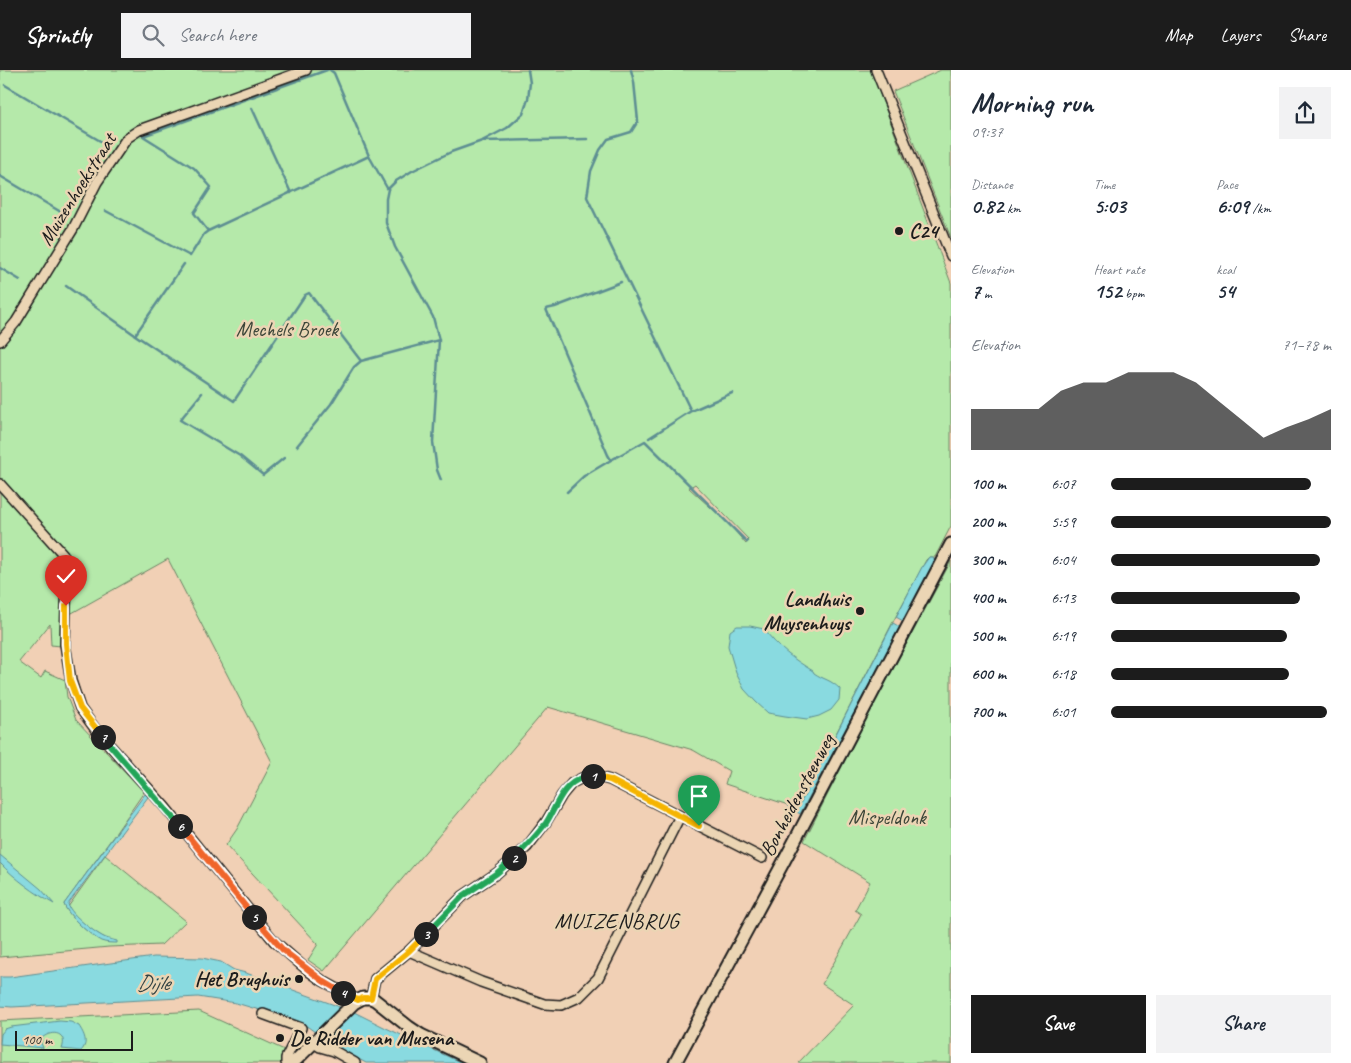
<!DOCTYPE html>
<html lang="en">
<head>
<meta charset="utf-8">
<style>
  :root { --surface:#fff; --page:#f2f2f3; --text:#1f2937; --muted:#747a83; --accent:#1c1c1c }
  body { margin:0; font-family:Caveat,sans-serif; background:var(--page); color:var(--text); height:100vh; display:flex; flex-direction:column; font-size:19px; white-space:nowrap }
  * { box-sizing:border-box; margin:0 }
  p { font-size:16px; color:var(--muted) }
  .icon { flex:none; width:28px; height:28px; fill:none; stroke:currentColor; stroke-width:2; stroke-linecap:round; stroke-linejoin:round }
  .map { position:relative; flex:1; overflow:hidden }
  .details { display:flex; flex-direction:column; background:var(--surface); width:400px }
  .details>* { flex:none }
  .scale { position:absolute; left:15px; bottom:12px; width:118px; box-sizing:border-box; padding-left:5px; border:2px solid #1c1c1c; border-top:0; font-size:14px; line-height:18px; white-space:nowrap; color:#1c1c1c; -webkit-text-stroke:4px #ebd5b4; paint-order:stroke }
  .pin { position:absolute; display:grid; place-items:center; width:42px; height:42px; color:#fff; margin:-51px -21px; border-radius:50% 50% 50% 0; rotate:-45deg; box-shadow:0 0 5px #0007 }
  .pin .icon { rotate:45deg }
  .km { position:absolute; width:25px; height:25px; margin:-12px; border-radius:50%; background:#222; color:#fff; font-size:14px; line-height:25px; text-align:center }
  .round { display:grid; place-items:center; flex:none; width:52px; height:52px; border-radius:0px; background:var(--page) }
  .head { display:flex; align-items:center; justify-content:space-between; height:85px; padding:0 20px }
  h1 { font-size:28px; font-weight:600; line-height:38px }
  .metrics { display:grid; grid-template-columns:repeat(3,1fr); gap:8px; height:85px; padding:5px 20px }
  .metrics div { display:grid; align-content:center }
  .metrics b { font-size:21px; font-weight:600 }
  .metrics small { font-size:14px; font-weight:400 }
  .metrics p { font-size:14px }
  .chart { height:140px; padding:10px 20px }
  .chart p { display:flex; justify-content:space-between }
  .chart svg { width:100%; height:90px; margin-top:5px; fill:var(--accent); opacity:.7 }
  .primary-button { display:flex; gap:10px; margin-top:auto; padding:10px 20px }
  .primary-button a { flex:1; height:58px; border-radius:0px; background:var(--accent); color:#fff; font-size:20px; font-weight:600; line-height:58px; text-align:center }
  .primary-button a+a { background:var(--page); color:var(--text) }
  ul { padding:0 20px; list-style:none; font-size:16px }
  li { display:grid; grid-template-columns:80px 60px 1fr; align-items:center; height:38px }
  li i { height:12px; border-radius:6px; background:var(--accent) }
  header { display:flex; align-items:center; gap:30px; box-sizing:border-box; height:70px; padding:0 25px; background:var(--accent); color:#fff }
  header strong { font-size:24px }
  nav { display:flex; gap:28px; margin-inline-start:auto; font-size:18px }
  .search { width:350px; height:45px; background:var(--page); display:flex; align-items:center; gap:12px; box-sizing:border-box; padding:0 18px; border-radius:0px; color:var(--muted); font-size:19px }
  main { display:flex; flex:1; min-height:0 }
  .map>svg:first-child { display:block }
  .green { fill:#b5e9aa; stroke:#688263; fill-rule:evenodd }
  .water { fill:#89dae0; stroke:#5d8e92 }
  .lines { fill:none; stroke-linecap:round; stroke-linejoin:round }
  .stream { stroke:#5d8e92; stroke-width:2.5 }
  .minor-casing { stroke:#1c1c1c; stroke-width:12 }
  .tertiary-casing { stroke:#1c1c1c; stroke-width:15 }
  .minor { stroke:#ebd5b4; stroke-width:9 }
  .tertiary { stroke:#ebd5b4; stroke-width:11 }
  .split-1-casing { stroke:#fff; stroke-width:10 }
  .split-2-casing { stroke:#fff; stroke-width:10 }
  .split-3-casing { stroke:#fff; stroke-width:10 }
  .split-4-casing { stroke:#fff; stroke-width:10 }
  .split-5-casing { stroke:#fff; stroke-width:10 }
  .split-6-casing { stroke:#fff; stroke-width:10 }
  .split-7-casing { stroke:#fff; stroke-width:10 }
  .split-8-casing { stroke:#fff; stroke-width:10 }
  .split-1 { stroke:#f5b400; stroke-width:6 }
  .split-2 { stroke:#22a559; stroke-width:6 }
  .split-3 { stroke:#22a559; stroke-width:6 }
  .split-4 { stroke:#f5b400; stroke-width:6 }
  .split-5 { stroke:#f0652b; stroke-width:6 }
  .split-6 { stroke:#f0652b; stroke-width:6 }
  .split-7 { stroke:#22a559; stroke-width:6 }
  .split-8 { stroke:#f5b400; stroke-width:6 }
  .poi-dot { fill:#1c1c1c; stroke:#ebd5b4; stroke-width:2 }
  .labels { text-anchor:middle; dominant-baseline:central; stroke-width:5; stroke-linejoin:round; paint-order:stroke }
  .street-label { font-size:21px; fill:#1c1c1c; stroke:#ebd5b4 }
  .poi-label { font-size:21px; font-weight:bold; fill:#1c1c1c; stroke:#ebd5b4; text-anchor:start }
  .park-label { font-size:21px; fill:#3b4538; stroke:#ebd5b4 }
  .neighbourhood-label { font-size:22px; letter-spacing:1px; fill:#1c1c1c; stroke:#ebd5b4 }
  .water-label { font-size:22px; font-style:italic; fill:#324243; stroke:#ebd5b4 }
</style>
</head>
<body>
<header>
<strong>Sprintly</strong>
<div class="search"><svg class="icon" aria-label="search" viewBox="0 0 24 24"><circle cx="10" cy="10" r="6"/><path d="M15 15l6 6"/></svg>Search here</div>
<nav><a>Map</a><a>Layers</a><a>Share</a></nav>
</header>
<main>
<div class="map">
<svg width="951" height="993" viewBox="0 0 951 993">
  <rect width="100%" height="100%" fill="#f1d0b5"/>
  <filter id="ink" filterUnits="userSpaceOnUse"><feTurbulence type="fractalNoise" baseFrequency=".02" numOctaves="2"/><feDisplacementMap in="SourceGraphic" scale="10" xChannelSelector="R" yChannelSelector="G"/><feConvolveMatrix kernelMatrix="1 2 1 2 8 2 1 2 1" color-interpolation-filters="sRGB"/></filter>
  <g filter="url(#ink)">
    <path class="green" d="M0 0H871L951 213V456L935 487H929L926 490 894 550 799 736 790 732 788 735 725 714 729 701 693 680 548 637 324 901 308 890 318 874 226 775 237 759 272 692 168 489 63 548 61 576 51 575 50 554 19 592 41 608 45 601 65 610 67 627 76 650 144 722 115 764 67 830 64 834C68 846 88 863 98 869L105 868C92 861 76 849 68 837L105 785 186 851 161 875 109 877 0 887ZM695 414 748 469 746 474 729 454 689 418Z
      M941 0H951V168L893 21Z
      M951 491V993H798L854 935 822 914 861 844 855 840 870 812 804 771 864 653Z
      M199 941 291 983 284 993H0V951Z"/>
    <path class="water" d="M929 487H933L935 490 903 551 896 547 922 497Z
      M893 553 900 557 800 744 787 736 790 732 799 736Z
      M737 556H750L764 559C778 578 793 589 813 601L814 603C824 610 830 609 840 619L839 630 831 640 819 646 807 649 785 646 768 643 756 632 744 619 736 603 728 576 730 561Z
      M145 724 148 727 68 834C70 844 96 864 106 868 109 869 113 870 117 871V873C112 873 106 873 101 871 91 866 67 845 64 834Z
      M0 785 41 819 54 834C36 824 14 808 0 793Z
      M154 887 202 888 221 892 234 900 246 903 354 942 384 957 462 993H366L325 971 315 962 308 957 283 947 236 933 198 927 12 937 0 936V907H10Z
      M60 951 71 952 79 956C84 964 89 973 81 981L62 979C68 963 53 959 42 968L41 973 43 978 0 974 1 964 5 959 11 957Z"/>
    <g class="lines">
      <path class="stream" d="M330 0 334 3 369 86
        M631 0 634 12 638 51 631 62 608 69 600 80 591 101 587 127 691 341 732 323
        M5 15 102 72
        M252 38 291 123
        M483 71 587 69
        M0 106 66 145
        M106 141 190 186 204 164 208 161 369 86 387 118
        M208 161 194 143 211 117 194 98 143 66 327 0
        M0 198 20 210
        M621 212 555 237 546 239 608 385 611 390 645 371 747 472
        M66 216 135 265 184 194
        M135 265 234 331 305 225 309 223 361 291 439 270
        M202 323 180 350 240 386 263 405 284 388
        M649 368 691 341
        M297 376 331 334 354 297 361 291
        M441 410 437 400 433 372 439 270 433 247 395 177 386 153V129L388 119 396 111 412 101 451 82 482 71 507 58 523 44 528 29 530 13 528 0
        M567 422 584 406 611 390"/>
      <defs>
        <path id="minor" d="M876 0 951 186
          M0 271 16 252 73 159 97 112 127 68 139 60 306 0
          M0 414 63 484 68 496 66 536 65 574 71 611 80 638 96 660 165 737 274 871 306 899 323 911 358 930
          M409 881 481 912 544 934 561 935 579 927 598 908 680 746
          M371 928 375 909 409 881 463 826 497 803 527 777 546 752 562 725 572 713 582 708 595 706 610 710 762 788
          M263 944 301 958 286 988V993
          M314 973 320 977 334 981 355 993"/>
        <path id="tertiary" d="M293 993 354 933 363 928H371L375 930 409 957 421 965 480 993
          M675 993 783 793 951 474"/>
      </defs>
      <use href="#minor" class="minor-casing"/>
      <use href="#tertiary" class="tertiary-casing"/>
      <use href="#minor" class="minor"/>
      <use href="#tertiary" class="tertiary"/>
    </g>
  </g>
  <g class="lines" filter="url(#ink)">
    <defs>
      <path id="split-1" d="M593 706 610 710 699 756"/>
      <path id="split-2" d="M514 788C526 777 536 766 546 753 556 738 562 714 582 708 585 706 590 706 593 706"/>
      <path id="split-3" d="M426 864 463 826 497 803 514 788"/>
      <path id="split-4" d="M343 923 358 930 363 928H371L375 909 409 881 426 864"/>
      <path id="split-5" d="M254 847 283 880 323 911 343 923"/>
      <path id="split-6" d="M180 756 254 847"/>
      <path id="split-7" d="M103 667 180 756"/>
      <path id="split-8" d="M66 536V574L70 611 80 638 103 667"/>
    </defs>
    <use href="#split-1" class="split-1-casing"/>
    <use href="#split-2" class="split-2-casing"/>
    <use href="#split-3" class="split-3-casing"/>
    <use href="#split-4" class="split-4-casing"/>
    <use href="#split-5" class="split-5-casing"/>
    <use href="#split-6" class="split-6-casing"/>
    <use href="#split-7" class="split-7-casing"/>
    <use href="#split-8" class="split-8-casing"/>
    <use href="#split-1" class="split-1"/>
    <use href="#split-2" class="split-2"/>
    <use href="#split-3" class="split-3"/>
    <use href="#split-4" class="split-4"/>
    <use href="#split-5" class="split-5"/>
    <use href="#split-6" class="split-6"/>
    <use href="#split-7" class="split-7"/>
    <use href="#split-8" class="split-8"/>
  </g>
  <g class="poi-dot">
    <circle cx="899" cy="161" r="5"/>
    <circle cx="860" cy="541" r="5"/>
    <circle cx="299" cy="909" r="5"/>
    <circle cx="280" cy="968" r="5"/>
  </g>
  <g class="labels">
    <g class="street-label">
      <text transform="translate(77 119) rotate(-58)">Muizenhoekstraat</text>
      <text transform="translate(797 725) rotate(-62)">Bonheidensteenweg</text>
    </g>
    <g class="poi-label">
      <text x="909" y="161">C24</text>
      <text x="850" y="529" text-anchor="end">Landhuis<tspan x="850" dy="24">Muysenhuys</tspan></text>
      <text x="289" y="909" text-anchor="end">Het Brughuis</text>
      <text x="290" y="968">De Ridder van Musena</text>
    </g>
    <g class="park-label">
      <text x="287" y="259">Mechels Broek</text>
      <text x="887" y="747">Mispeldonk</text>
    </g>
    <g class="neighbourhood-label">
      <text x="617" y="851">MUIZENBRUG</text>
    </g>
    <g class="water-label">
      <text x="153" y="913">Dijle</text>
    </g>
  </g>
</svg>
<div class="scale">100 m</div>
<div class="pin" style="left:699px;top:756px;background:#1e9e55"><svg class="icon" aria-label="arrive" viewBox="0 0 24 24"><path d="M6 21V4h12l-3 4 3 4H6"/></svg></div>
<div class="pin" style="left:66px;top:536px;background:#d93025"><svg class="icon" aria-label="check" viewBox="0 0 24 24"><path d="M5 12l5 5 9-10"/></svg></div>
<b class="km" style="left:593px;top:706px">1</b>
<b class="km" style="left:514px;top:788px">2</b>
<b class="km" style="left:426px;top:864px">3</b>
<b class="km" style="left:343px;top:923px">4</b>
<b class="km" style="left:254px;top:847px">5</b>
<b class="km" style="left:180px;top:756px">6</b>
<b class="km" style="left:103px;top:667px">7</b>
</div>
<section class="details">
<div class="head"><div><h1>Morning run</h1><p>09:37</p></div><a class="round"><svg class="icon" aria-label="share" viewBox="0 0 24 24"><path d="M12 15V3M7 8l5-5 5 5M5 13v7h14v-7"/></svg></a></div>
<div class="metrics">
<div><p>Distance</p><b>0.82<small> km</small></b></div>
<div><p>Time</p><b>5:03</b></div>
<div><p>Pace</p><b>6:09<small> /km</small></b></div>
</div>
<div class="metrics">
<div><p>Elevation</p><b>7<small> m</small></b></div>
<div><p>Heart rate</p><b>152<small> bpm</small></b></div>
<div><p>kcal</p><b>54</b></div>
</div>
<div class="chart"><p><span>Elevation</span>71–78 m</p>
<svg viewBox="0 0 160 44" preserveAspectRatio="none"><path d="M0 44V24L10 24L20 24L30 24L40 15L50 11L60 11L70 6L80 6L90 6L100 11L110 20L120 29L130 38L140 33L150 29L160 24V44z"/></svg>
</div>
<ul>
<li><b>100 m</b>6:07<i style="width:91%"></i></li>
<li><b>200 m</b>5:59<i style="width:100%"></i></li>
<li><b>300 m</b>6:04<i style="width:95%"></i></li>
<li><b>400 m</b>6:13<i style="width:86%"></i></li>
<li><b>500 m</b>6:19<i style="width:80%"></i></li>
<li><b>600 m</b>6:18<i style="width:81%"></i></li>
<li><b>700 m</b>6:01<i style="width:98%"></i></li>
</ul>
<div class="primary-button"><a>Save</a><a>Share</a></div>
</section>
</main>
</body>
</html>
